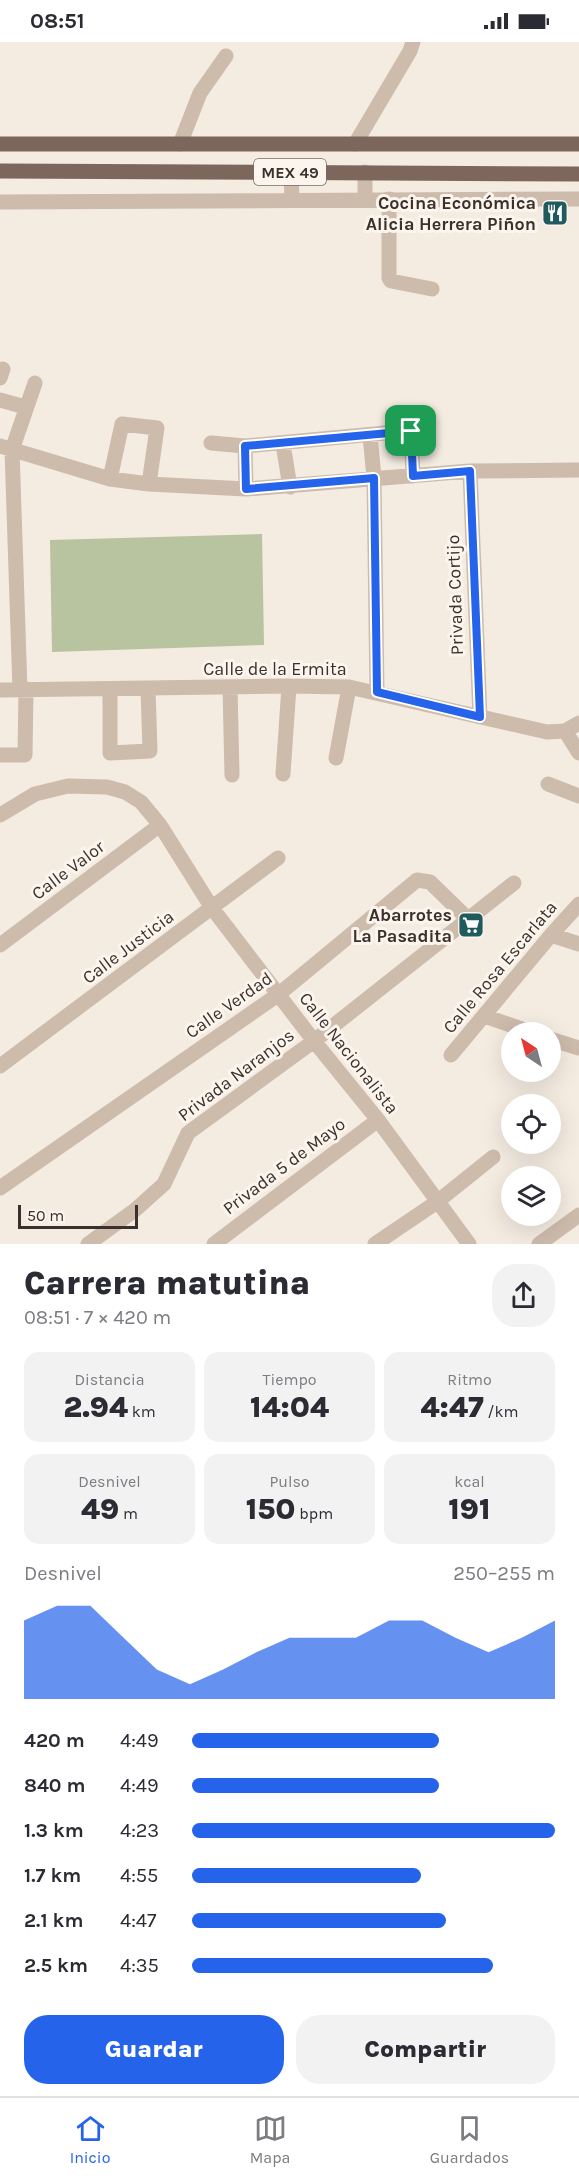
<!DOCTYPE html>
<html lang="es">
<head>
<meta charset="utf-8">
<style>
  :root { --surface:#fff; --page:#f2f2f3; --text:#2b2b33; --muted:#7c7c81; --line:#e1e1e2; --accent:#2563eb }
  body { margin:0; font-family:Karla,sans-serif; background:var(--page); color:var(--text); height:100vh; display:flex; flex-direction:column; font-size:22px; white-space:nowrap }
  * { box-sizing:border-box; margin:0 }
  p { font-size:20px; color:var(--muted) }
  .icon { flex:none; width:33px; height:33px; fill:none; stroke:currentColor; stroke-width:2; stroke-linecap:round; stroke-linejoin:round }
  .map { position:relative; height:1202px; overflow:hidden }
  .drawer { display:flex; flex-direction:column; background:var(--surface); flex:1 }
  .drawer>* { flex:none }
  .needle { width:39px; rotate:324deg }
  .tools { position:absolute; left:501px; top:980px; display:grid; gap:12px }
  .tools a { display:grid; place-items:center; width:60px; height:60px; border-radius:50%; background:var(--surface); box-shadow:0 6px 24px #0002; font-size:30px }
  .scale { position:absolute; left:18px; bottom:15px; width:120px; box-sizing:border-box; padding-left:6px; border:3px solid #3b302b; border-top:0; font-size:16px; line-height:21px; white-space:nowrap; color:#3b302b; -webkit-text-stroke:4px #fbf5ee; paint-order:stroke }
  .pin { position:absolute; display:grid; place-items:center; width:51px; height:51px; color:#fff; margin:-26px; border-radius:12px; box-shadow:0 3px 9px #0006 }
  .round { display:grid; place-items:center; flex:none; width:63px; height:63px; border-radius:24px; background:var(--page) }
  .head { display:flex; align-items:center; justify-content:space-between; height:102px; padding:0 24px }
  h1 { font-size:33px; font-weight:800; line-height:45px }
  .figures { display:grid; grid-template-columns:repeat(3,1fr); gap:9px; height:102px; padding:6px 24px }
  .figures div { display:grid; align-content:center; border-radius:15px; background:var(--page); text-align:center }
  .figures b { font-size:30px; font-weight:800 }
  .figures small { font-size:16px; font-weight:400 }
  .figures p { font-size:16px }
  .chart { height:168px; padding:12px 24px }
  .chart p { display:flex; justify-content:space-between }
  .chart svg { width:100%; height:108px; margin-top:6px; fill:var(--accent); opacity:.7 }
  .button { display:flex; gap:12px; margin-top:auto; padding:12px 24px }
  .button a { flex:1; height:69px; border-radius:24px; background:var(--accent); color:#fff; font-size:24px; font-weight:800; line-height:69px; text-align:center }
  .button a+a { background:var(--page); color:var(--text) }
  ul { padding:0 24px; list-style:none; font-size:20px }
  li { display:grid; grid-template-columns:96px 72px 1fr; align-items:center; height:45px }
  li i { height:15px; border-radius:8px; background:var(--accent) }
  .status { display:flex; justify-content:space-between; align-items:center; height:42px; padding:0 30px; background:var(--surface); direction:ltr }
  .status svg { height:16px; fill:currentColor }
  .tab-bar { display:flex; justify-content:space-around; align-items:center; height:84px; border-top:2px solid var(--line); background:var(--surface); font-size:16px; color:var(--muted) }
  .tab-bar a { display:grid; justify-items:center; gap:3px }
  .tab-bar .active { color:var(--accent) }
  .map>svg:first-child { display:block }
  .green { fill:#b8c4a0 }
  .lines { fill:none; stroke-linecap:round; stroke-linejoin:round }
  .minor { stroke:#cdbbac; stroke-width:15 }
  .major { stroke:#7d675c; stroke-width:15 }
  .route-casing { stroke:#fff; stroke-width:12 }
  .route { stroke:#2563eb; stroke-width:8 }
  .labels { text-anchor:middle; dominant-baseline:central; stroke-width:6; stroke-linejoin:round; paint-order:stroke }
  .shield { fill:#fbf5ee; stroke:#756b66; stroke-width:1.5 }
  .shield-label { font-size:16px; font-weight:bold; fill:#3b302b }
  .poi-label { font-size:18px; font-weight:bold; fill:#3b302b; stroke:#fbf5ee; text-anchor:end }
  .street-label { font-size:18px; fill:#3b302b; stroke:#fbf5ee }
</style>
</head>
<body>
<div class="status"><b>08:51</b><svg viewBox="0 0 49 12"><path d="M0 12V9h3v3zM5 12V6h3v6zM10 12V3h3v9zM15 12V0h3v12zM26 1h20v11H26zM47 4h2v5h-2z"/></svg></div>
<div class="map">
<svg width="579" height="1202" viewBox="0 0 579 1202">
  <rect width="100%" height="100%" fill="#f4ebe1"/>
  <path class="green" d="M262 492 264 603 52 610 50 498Z"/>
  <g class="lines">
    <path class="minor" d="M180 102 200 51 226 14
      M355 102 410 9 413 0
      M291 130 292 158
      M365 157V130
      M389 157V236L391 239 432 247
      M0 160 579 157
      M0 336 3 327
      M0 358 25 365
      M411 389 413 434
      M370 393 374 436 377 650
      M211 401 245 404 428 387
      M283 402 290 445
      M0 404 110 437 149 442 246 447 470 429 579 428
      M245 404 246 447
      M470 429 480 675
      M110 437 122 382 157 386 149 442
      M230 645 232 733
      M0 648 289 644 349 645 547 690 565 689 579 681
      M20 648 12 408 35 341
      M110 648V711L150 709 148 647
      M565 689 579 711
      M0 713H25L26 647
      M336 716 349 645
      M283 732 289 644
      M548 742 579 754
      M0 773 35 752 68 744 107 745 125 750 141 760 160 783 212 866 314 999 378 1078 469 1202
      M551 893 579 902
      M0 903 160 783
      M484 974 531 990
      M550 997 579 1006
      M451 1013 551 893 579 862
      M0 1024 278 816
      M0 1146 279 952 417 838 430 840 467 876
      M88 1202 135 1168 164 1142 188 1091 314 999 514 841
      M214 1202 378 1078
      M375 1202 437 1160 493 1115
      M539 1202 579 1173"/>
    <path class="major" d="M0 102H579
      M0 129 579 132"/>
  </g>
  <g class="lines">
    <defs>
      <path id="route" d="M411 389 413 434 470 429 480 675 377 650 374 436 246 447 245 404Z"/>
    </defs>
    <use href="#route" class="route-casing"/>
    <use href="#route" class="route"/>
  </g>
  <defs>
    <symbol id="restaurant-square" viewBox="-11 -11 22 22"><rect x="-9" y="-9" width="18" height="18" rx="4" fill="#1f5a5e" stroke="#fbf5ee"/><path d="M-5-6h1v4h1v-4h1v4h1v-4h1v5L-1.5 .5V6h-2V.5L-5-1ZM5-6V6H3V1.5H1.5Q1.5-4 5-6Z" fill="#fff"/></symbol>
    <symbol id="supermarket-square" viewBox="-11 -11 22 22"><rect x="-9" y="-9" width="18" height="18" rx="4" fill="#1f5a5e" stroke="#fbf5ee"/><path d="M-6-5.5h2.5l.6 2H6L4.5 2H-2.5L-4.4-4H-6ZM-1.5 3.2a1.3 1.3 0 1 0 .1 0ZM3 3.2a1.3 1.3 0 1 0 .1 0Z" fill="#fff"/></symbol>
  </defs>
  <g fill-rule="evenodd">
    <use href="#restaurant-square" x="540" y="156" width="30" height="30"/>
    <use href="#supermarket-square" x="456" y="868" width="30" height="30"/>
  </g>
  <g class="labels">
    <rect class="shield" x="254" y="117" width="72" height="26" rx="4.5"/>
    <g class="shield-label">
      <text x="290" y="130">MEX 49</text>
    </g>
    <g class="poi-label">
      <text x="536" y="161">Cocina Económica<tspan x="536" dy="21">Alicia Herrera Piñon</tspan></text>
      <text x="452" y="873">Abarrotes<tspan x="452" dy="21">La Pasadita</tspan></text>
    </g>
    <g class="street-label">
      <text transform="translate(455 553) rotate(-92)">Privada Cortijo</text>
      <text x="275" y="627">Calle de la Ermita</text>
      <text transform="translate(68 828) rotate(-37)">Calle Valor</text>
      <text transform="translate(128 905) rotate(-37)">Calle Justicia</text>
      <text transform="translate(500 925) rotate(-50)">Calle Rosa Escarlata</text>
      <text transform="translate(229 963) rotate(-35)">Calle Verdad</text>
      <text transform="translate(349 1011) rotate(52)">Calle Nacionalista</text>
      <text transform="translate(236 1033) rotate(-37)">Privada Naranjos</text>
      <text transform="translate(284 1124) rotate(-37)">Privada 5 de Mayo</text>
    </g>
  </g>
</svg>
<div class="tools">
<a><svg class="needle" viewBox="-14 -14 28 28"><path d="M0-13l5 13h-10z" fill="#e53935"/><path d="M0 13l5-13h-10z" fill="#7c7c81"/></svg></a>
<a><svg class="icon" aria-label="locate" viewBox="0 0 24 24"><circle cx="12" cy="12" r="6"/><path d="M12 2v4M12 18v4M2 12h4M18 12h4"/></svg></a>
<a><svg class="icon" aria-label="layers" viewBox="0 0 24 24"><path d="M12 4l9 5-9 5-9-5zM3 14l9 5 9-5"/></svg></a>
</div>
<div class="scale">50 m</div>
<div class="pin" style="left:411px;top:389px;background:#1e9e55"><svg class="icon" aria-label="arrive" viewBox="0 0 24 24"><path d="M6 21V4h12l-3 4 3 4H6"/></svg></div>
</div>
<section class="drawer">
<div class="head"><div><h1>Carrera matutina</h1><p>08:51 · 7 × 420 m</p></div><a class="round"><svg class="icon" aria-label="share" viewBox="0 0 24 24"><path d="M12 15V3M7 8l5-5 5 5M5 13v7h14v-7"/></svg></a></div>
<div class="figures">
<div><p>Distancia</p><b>2.94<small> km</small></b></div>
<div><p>Tiempo</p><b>14:04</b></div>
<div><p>Ritmo</p><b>4:47<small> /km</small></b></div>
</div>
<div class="figures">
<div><p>Desnivel</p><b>49<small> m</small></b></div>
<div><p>Pulso</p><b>150<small> bpm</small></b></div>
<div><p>kcal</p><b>191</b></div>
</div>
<div class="chart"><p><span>Desnivel</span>250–255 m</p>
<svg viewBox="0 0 160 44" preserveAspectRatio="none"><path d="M0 44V12L10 6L20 6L30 19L40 32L50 38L60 32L70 25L80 19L90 19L100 19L110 12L120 12L130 19L140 25L150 19L160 12V44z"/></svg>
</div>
<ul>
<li><b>420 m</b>4:49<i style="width:68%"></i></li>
<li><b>840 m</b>4:49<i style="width:68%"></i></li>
<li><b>1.3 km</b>4:23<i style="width:100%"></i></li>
<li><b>1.7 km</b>4:55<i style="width:63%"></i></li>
<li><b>2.1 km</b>4:47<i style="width:70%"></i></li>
<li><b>2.5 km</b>4:35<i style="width:83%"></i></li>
</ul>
<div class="button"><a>Guardar</a><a>Compartir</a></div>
</section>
<nav class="tab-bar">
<a class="active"><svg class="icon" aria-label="home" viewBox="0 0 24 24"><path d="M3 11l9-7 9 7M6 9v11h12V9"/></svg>Inicio</a>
<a><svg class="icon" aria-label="map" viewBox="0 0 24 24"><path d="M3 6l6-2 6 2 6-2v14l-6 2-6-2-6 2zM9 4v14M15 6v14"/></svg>Mapa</a>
<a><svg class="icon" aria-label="saved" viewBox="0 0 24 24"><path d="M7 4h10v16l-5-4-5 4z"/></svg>Guardados</a>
</nav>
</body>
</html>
